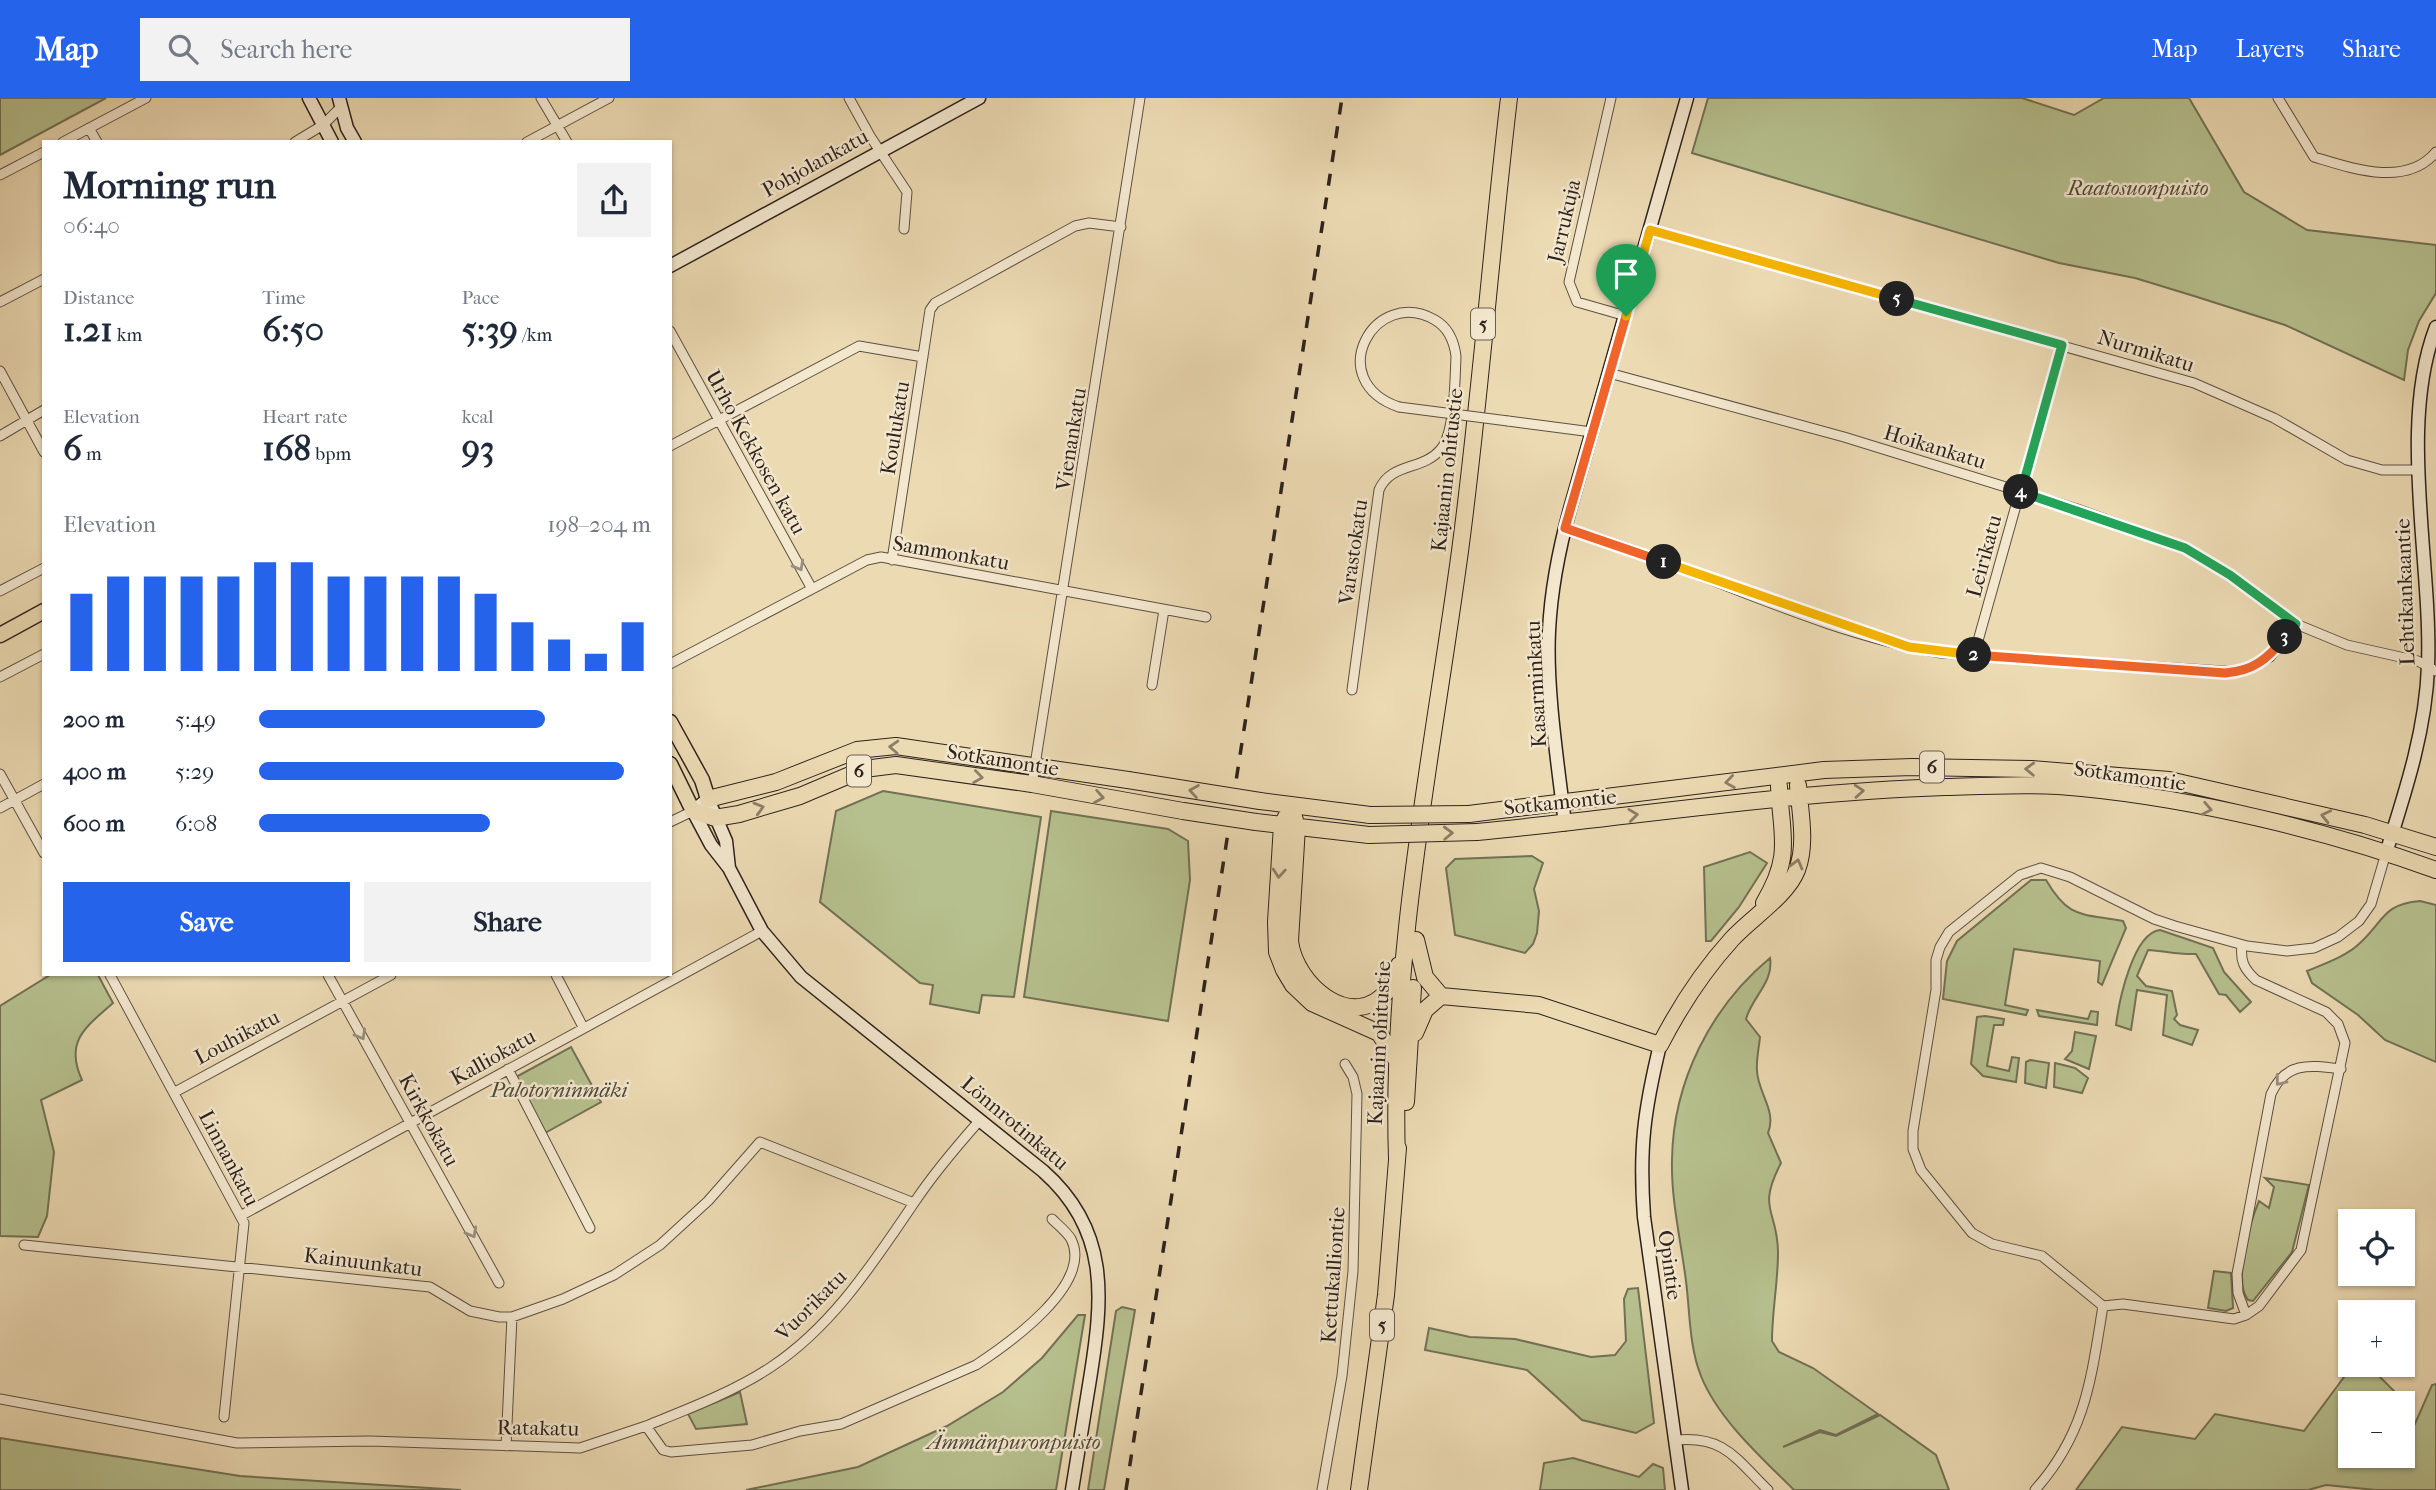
<!DOCTYPE html>
<html lang="en">
<head>
<meta charset="utf-8">
<style>
  :root { --surface:#fff; --page:#f2f2f3; --text:#1f2937; --muted:#747a83; --accent:#2563eb }
  body { margin:0; font-family:"IM FELL French Canon",serif; background:var(--page); color:var(--text); height:100vh; display:flex; flex-direction:column; font-size:26px; white-space:nowrap }
  * { box-sizing:border-box; margin:0 }
  p { font-size:23px; color:var(--muted) }
  .icon { flex:none; width:38px; height:38px; fill:none; stroke:currentColor; stroke-width:2; stroke-linecap:round; stroke-linejoin:round }
  .map { position:relative; flex:1; overflow:hidden }
  .panel { position:absolute; left:42px; top:42px; width:630px; height:836px; display:flex; flex-direction:column; background:var(--surface); border-radius:0px; box-shadow:0 2px 5px #0004 }
  .panel>* { flex:none }
  .tools { position:absolute; left:2338px; top:1111px; display:grid; gap:14px }
  .tools a { display:grid; place-items:center; width:77px; height:77px; border-radius:0px; background:var(--surface); box-shadow:0 2px 5px #0004; font-size:35px }
  .pin { position:absolute; display:grid; place-items:center; width:60px; height:60px; color:#fff; margin:-72px -30px; border-radius:50% 50% 50% 0; rotate:-45deg; box-shadow:0 0 7px #0007 }
  .pin .icon { rotate:45deg }
  .km { position:absolute; width:35px; height:35px; margin:-18px; border-radius:50%; background:#222; color:#fff; font-size:19px; line-height:35px; text-align:center }
  .round { display:grid; place-items:center; flex:none; width:74px; height:74px; border-radius:0px; background:var(--page) }
  .head { display:flex; align-items:center; justify-content:space-between; height:119px; padding:0 21px }
  h1 { font-size:38px; font-weight:800; line-height:52px }
  .stats { display:grid; grid-template-columns:repeat(3,1fr); gap:10px; height:119px; padding:7px 21px }
  .stats div { display:grid; align-content:center }
  .stats b { font-size:35px; font-weight:800 }
  .stats small { font-size:19px; font-weight:400 }
  .stats p { font-size:19px }
  .chart { height:196px; padding:14px 21px }
  .chart p { display:flex; justify-content:space-between }
  .chart svg { width:100%; height:126px; margin-top:7px; stroke:var(--accent); stroke-width:6 }
  .action { display:flex; gap:14px; margin-top:auto; padding:14px 21px }
  .action a { flex:1; height:80px; border-radius:0px; background:var(--accent); color:#fff; font-size:28px; font-weight:800; line-height:80px; text-align:center }
  .action a+a { background:var(--page); color:var(--text) }
  ul { padding:0 21px; list-style:none; font-size:23px }
  li { display:grid; grid-template-columns:112px 84px 1fr; align-items:center; height:52px }
  li i { height:18px; border-radius:9px; background:var(--accent) }
  header { display:flex; align-items:center; gap:42px; box-sizing:border-box; height:98px; padding:0 35px; background:var(--accent); color:#fff }
  header strong { font-size:33px }
  nav { display:flex; gap:38px; margin-inline-start:auto; font-size:24px }
  .search { width:490px; height:63px; background:var(--page); display:flex; align-items:center; gap:18px; box-sizing:border-box; padding:0 24px; border-radius:0px; color:var(--muted); font-size:26px }
  .map>svg:first-child { display:block }
  .green { fill:#b6c08e; stroke:#727155; stroke-width:2; fill-rule:evenodd }
  .lines { fill:none; stroke-linecap:round; stroke-linejoin:round }
  .street-casing { stroke:#5d5042; stroke-width:11 }
  .secondary-casing { stroke:#2d221c; stroke-width:15 }
  .primary-casing { stroke:#2d221c; stroke-width:17 }
  .highway-casing { stroke:#2d221c; stroke-width:18 }
  .street { stroke:#f3e7ce; stroke-width:9 }
  .secondary { stroke:#f3e7ce; stroke-width:12 }
  .primary { stroke:#ecdab3; stroke-width:14 }
  .highway { stroke:#ecdab3; stroke-width:16 }
  .rail { stroke:#2d221c; stroke-width:3.5; stroke-dasharray:12 12; stroke-linecap:butt }
  .street-bridge-casing { stroke:#5d5042; stroke-width:11; stroke-linecap:butt }
  .highway-bridge-casing { stroke:#2d221c; stroke-width:18; stroke-linecap:butt }
  .street-bridge { stroke:#f3e7ce; stroke-width:9 }
  .highway-bridge { stroke:#ecdab3; stroke-width:16 }
  .oneway { stroke:#9a8e7e }
  .oneway2 { stroke:#8c7e68 }
  .split-1-casing { stroke:#fff; stroke-width:14 }
  .split-2-casing { stroke:#fff; stroke-width:14 }
  .split-3-casing { stroke:#fff; stroke-width:14 }
  .split-4-casing { stroke:#fff; stroke-width:14 }
  .split-5-casing { stroke:#fff; stroke-width:14 }
  .split-6-casing { stroke:#fff; stroke-width:14 }
  .split-1 { stroke:#f0652b; stroke-width:9 }
  .split-2 { stroke:#f5b400; stroke-width:9 }
  .split-3 { stroke:#f0652b; stroke-width:9 }
  .split-4 { stroke:#22a559; stroke-width:9 }
  .split-5 { stroke:#22a559; stroke-width:9 }
  .split-6 { stroke:#f5b400; stroke-width:9 }
  .labels { text-anchor:middle; dominant-baseline:central; stroke-width:5; stroke-linejoin:round; paint-order:stroke }
  .shield { fill:#f3e7ce; stroke:#685d51; stroke-width:2 }
  .shield-label { font-size:19px; font-weight:bold; fill:#2d221c }
  .street-label { font-size:21px; fill:#2d221c; stroke:#f3e7ce }
  .park-label { font-size:21px; font-style:italic; fill:#4f4a38; stroke:#f3e7ce }
</style>
</head>
<body>
<header>
<strong>Map</strong>
<div class="search"><svg class="icon" aria-label="search" viewBox="0 0 24 24"><circle cx="10" cy="10" r="6"/><path d="M15 15l6 6"/></svg>Search here</div>
<nav><a>Map</a><a>Layers</a><a>Share</a></nav>
</header>
<div class="map">
<svg width="2436" height="1392" viewBox="0 0 2436 1392">
  <rect width="100%" height="100%" fill="#ecdab3"/>
  <filter id="stains"><feTurbulence type="fractalNoise" baseFrequency=".00286" numOctaves="4"/><feColorMatrix values="0 0 0 0 .2 0 0 0 0 .09 0 0 0 0 .02 0 0 0 .5 -.17"/></filter>
  <radialGradient id="worn" r=".72"><stop offset=".6" stop-color="#630" stop-opacity="0"/><stop offset="1" stop-color="#630" stop-opacity=".3"/></radialGradient>
  <path class="green" d="M0 0H106L0 57Z
    M1708 0H2022L2074 17 2104 0H2189L2244 94 2307 132 2436 147V195L2419 223 2408 252 2404 282 2285 227 2194 198 2135 180 2059 165 1692 55Z
    M883 693 1041 719 1014 899 982 897 979 915 930 906 933 887 920 885 820 804 836 713Z
    M1051 713 1168 731 1188 743 1190 782 1168 923 1024 899Z
    M1750 754 1767 765 1739 809 1711 843H1706L1704 769Z
    M1532 758 1543 765 1534 791 1539 813 1537 835 1533 846 1525 855 1455 837 1446 770 1455 761Z
    M2031 782H2046C2069 821 2080 815 2123 823L2126 830 2102 887 2098 884 2100 863 2014 851 2005 907 2028 912 2026 917 1943 901 1947 863 1957 843Z
    M2420 803 2436 807V964L2385 942 2358 917 2312 885 2307 873C2324 866 2347 858 2360 845 2384 823 2383 806 2420 803Z
    M2160 832 2213 850 2224 874 2251 904 2240 914 2226 897 2219 896 2196 856C2179 857 2165 853 2148 852L2137 878 2146 888 2172 893 2177 917 2174 921 2180 927 2198 932 2192 947 2163 937 2167 897 2137 892 2131 932 2116 927C2119 903 2133 835 2160 832Z
    M1770 860C1774 884 1752 899 1746 921L1760 939C1759 950 1756 962 1757 973 1758 995 1777 1013 1768 1035L1781 1065C1756 1113 1778 1111 1778 1155 1778 1184 1772 1214 1772 1243L1779 1254 1813 1270 1878 1316 1836 1337 1820 1332 1783 1349 1820 1334 1836 1338 1880 1317 1936 1357 1949 1392H1794C1762 1360 1718 1321 1701 1278 1689 1248 1690 1214 1686 1183 1681 1143 1671 1103 1672 1062 1673 983 1711 909 1770 860Z
    M50 877H98L113 905C86 929 64 943 82 982L41 1002 54 1054 47 1118 38 1139 0 1138V908Z
    M2037 912 2088 921 2091 913 2098 914 2097 927 2039 918Z
    M1985 918 2004 921 2003 927H1994L1987 968 2009 973 2012 959 2019 960 2016 984 1983 978 1971 966 1977 919Z
    M2075 934 2096 938 2089 971 2065 961 2072 953Z
    M571 949 601 1004 545 1035 516 979Z
    M2030 962 2049 965 2046 990 2025 985 2026 964Z
    M2055 965 2075 970 2088 980 2082 995 2054 989Z
    M2265 1080 2309 1087 2292 1154 2253 1203 2248 1202C2233 1184 2250 1124 2259 1103L2269 1110 2274 1089Z
    M2214 1173 2231 1175 2233 1210 2226 1213 2208 1210Z
    M1638 1190 1654 1325 1636 1335 1582 1322 1527 1272 1425 1252 1429 1230 1470 1239 1515 1241 1591 1259 1615 1257 1626 1243 1624 1201 1628 1191Z
    M1122 1209 1135 1212 1104 1392H1088L1116 1213Z
    M1078 1217H1085L1056 1392H746L858 1369 947 1328 1003 1294 1042 1260Z
    M2353 1267H2374L2373 1272 2401 1300 2414 1328 2432 1287 2436 1286V1392H2376L2326 1387 2308 1392H2076L2122 1329 2195 1341 2215 1316 2304 1333ZM2350 1306H2403V1358H2350Z
    M740 1294 747 1326 696 1331 688 1316Z
    M0 1340 240 1378 461 1392H0Z
    M1573 1360 1639 1379 1653 1366 1663 1370 1665 1392H1540L1544 1365Z"/>
  <g class="lines">
    <defs>
      <path id="street" d="M541 0 567 44
        M849 0 870 38 907 94 904 131
        M1611 0 1569 184 1577 204 1626 218
        M2278 0 2314 59C2351 70 2406 90 2436 54
        M89 30 97 44
        M63 44 146 0
        M295 44 323 27 341 9
        M527 44 609 0
        M0 77 44 54
        M1650 132 2194 285 2274 320 2347 362 2382 372H2419
        M0 204 44 181
        M670 233 812 491
        M0 273 44 354
        M1609 275 1844 339 2077 411 2185 450 2230 477 2296 526 2347 547 2418 563 2436 573
        M1508 323 1592 334
        M0 338 44 312
        M670 348 859 248 923 259
        M1565 430C1691 466 1811 533 1941 555L2238 574 2270 559 2296 526
        M892 462 930 212 935 205 1075 128 1089 125 1121 129
        M0 493 44 470
        M1974 557 2061 247
        M670 566 867 462 881 459 1206 519
        M0 579 44 556
        M1152 587 1164 512
        M1352 592 1379 392C1391 364 1423 373 1441 351 1455 334 1455 280 1456 258 1454 243 1449 230 1435 222 1374 187 1322 283 1399 309
        M0 676 44 755
        M1032 686 1140 0
        M0 710 44 686
        M670 724 693 713
        M2242 847C2240 863 2244 871 2256 882L2326 914 2338 926 2345 945 2301 1152 2259 1208 2246 1217 2234 1221 2123 1206 2103 1208 2042 1158 1992 1146 1972 1135 1921 1072 1913 1051V1033L1936 892V862L1940 849 1949 834 2020 777 2041 770 2070 779 2154 821 2175 828 2247 848 2287 853 2314 850 2338 839 2359 823 2371 806 2386 755
        M110 877 244 1125 224 1319
        M328 877 499 1185
        M556 877 583 929
        M508 971 590 1130
        M175 994 391 877
        M242 1117 762 833
        M24 1147 430 1189 470 1213 499 1219H512L563 1201 614 1177 660 1147 708 1103 760 1044 914 1105
        M2246 1217 2238 1195 2237 1176 2271 996C2286 963 2310 967 2341 971
        M0 1301 237 1345 370 1343 580 1350 646 1328 663 1352 671 1354 752 1347 800 1333 841 1326 976 1267C1008 1246 1094 1186 1071 1141 1067 1134 1058 1127 1052 1121
        M646 1328C688 1311 733 1294 771 1269 833 1228 873 1165 914 1105 933 1076 957 1048 980 1022
        M1677 1342C1725 1338 1736 1361 1768 1392
        M506 1348 512 1219
        M1322 1392 1342 1278 1353 1173 1357 996 1353 979 1345 966
        M2035 1392C2086 1335 2091 1281 2103 1208"/>
      <path id="secondary" d="M309 0 332 44
        M339 0 347 30 355 44
        M670 168 979 0
        M1565 726C1558 667 1546 591 1549 533 1551 492 1559 451 1570 411L1687 0
        M2386 755C2405 695 2426 632 2428 568 2432 464 2398 327 2436 229
        M729 770 726 743 708 701 693 713 711 747 729 770 762 833 801 879 1043 1073C1110 1132 1103 1200 1090 1281 1084 1318 1078 1355 1072 1392
        M1660 947C1644 1013 1639 1051 1644 1119L1682 1392"/>
      <path id="primary" d="M0 537 44 513
        M670 624 702 682 708 701
        M670 666 693 713"/>
      <path id="highway" d="M708 701 776 684 857 652 896 648 1128 682
        M1260 703 1370 717
        M1291 709 1297 729 1290 843C1295 887 1353 936 1388 892 1393 885 1396 875 1399 867
        M1291 709 1282 727 1276 824 1277 854 1284 872 1293 887 1312 905 1379 935 1397 963
        M693 713 715 720 739 716 800 698 864 671 896 667 1032 686 1183 713
        M1469 716 1824 672 1912 669 2031 671 2169 682 2365 727 2436 749
        M1256 724 1369 737
        M1477 734C1633 719 1788 694 1945 689 1990 688 2036 685 2082 690 2195 701 2329 733 2436 772
        M1764 805C1793 756 1781 739 1779 688
        M1416 842 1425 879 1441 898 1539 907 1660 947C1680 908 1702 874 1732 841 1751 820 1787 798 1797 772 1807 746 1800 714 1798 687
        M1415 935 1425 912 1441 898
        M1406 1004 1413 890
        M1397 1061C1390 857 1433 654 1460 453 1480 303 1491 151 1509 0
        M1359 1392 1386 1197 1398 1050"/>
    </defs>
    <use href="#street" class="street-casing"/>
    <use href="#secondary" class="secondary-casing"/>
    <use href="#primary" class="primary-casing"/>
    <use href="#highway" class="highway-casing"/>
    <use href="#street" class="street"/>
    <use href="#secondary" class="secondary"/>
    <use href="#primary" class="primary"/>
    <use href="#highway" class="highway"/>
    <path class="rail" d="M1126 1392 1342 0"/>
    <defs>
      <path id="street-bridge" d="M1399 309 1508 323"/>
      <path id="highway-bridge" d="M1128 682 1260 703
        M1183 713 1256 724
        M1370 717 1469 716
        M1369 737 1477 734"/>
    </defs>
    <use href="#street-bridge" class="street-bridge-casing"/>
    <use href="#highway-bridge" class="highway-bridge-casing"/>
    <use href="#street-bridge" class="street-bridge"/>
    <use href="#highway-bridge" class="highway-bridge"/>
  </g>
  <defs><path id="oneway-chevron" d="M-2-3.5L2.5 0L-2 3.5" fill="none" stroke-width="1.6" stroke-linecap="round" stroke-linejoin="round" transform="scale(1.75)"/></defs>
  <g class="oneway">
    <use href="#oneway-chevron" transform="translate(799 468) rotate(61)"/>
    <use href="#oneway-chevron" transform="translate(361 937) rotate(61)"/>
    <use href="#oneway-chevron" transform="translate(2280 983) rotate(128)"/>
    <use href="#oneway-chevron" transform="translate(472 1135) rotate(61)"/>
  </g>
  <g class="oneway2">
    <use href="#oneway-chevron" transform="translate(894 649) rotate(-177)"/>
    <use href="#oneway-chevron" transform="translate(2030 671) rotate(-178)"/>
    <use href="#oneway-chevron" transform="translate(978 679) rotate(8)"/>
    <use href="#oneway-chevron" transform="translate(1730 684) rotate(172)"/>
    <use href="#oneway-chevron" transform="translate(1194 693) rotate(-171)"/>
    <use href="#oneway-chevron" transform="translate(1859 693) rotate(-4)"/>
    <use href="#oneway-chevron" transform="translate(1099 699) rotate(10)"/>
    <use href="#oneway-chevron" transform="translate(759 710) rotate(-16)"/>
    <use href="#oneway-chevron" transform="translate(2207 711) rotate(11)"/>
    <use href="#oneway-chevron" transform="translate(1633 717) rotate(-7)"/>
    <use href="#oneway-chevron" transform="translate(2326 718) rotate(-167)"/>
    <use href="#oneway-chevron" transform="translate(1448 735) rotate(-2)"/>
    <use href="#oneway-chevron" transform="translate(1797 766) rotate(-75)"/>
    <use href="#oneway-chevron" transform="translate(1279 775) rotate(94)"/>
  </g>
  <g class="lines">
    <defs>
      <path id="split-1" d="M1626 218 1565 430 1664 464"/>
      <path id="split-2" d="M1664 464 1909 549 1974 557"/>
      <path id="split-3" d="M1974 557 2225 575C2253 573 2268 561 2285 539"/>
      <path id="split-4" d="M2021 394 2185 450 2230 477 2296 526 2285 539"/>
      <path id="split-5" d="M1897 201 2062 247 2021 394"/>
      <path id="split-6" d="M1626 218 1650 132 1897 201"/>
    </defs>
    <use href="#split-1" class="split-1-casing"/>
    <use href="#split-2" class="split-2-casing"/>
    <use href="#split-3" class="split-3-casing"/>
    <use href="#split-4" class="split-4-casing"/>
    <use href="#split-5" class="split-5-casing"/>
    <use href="#split-6" class="split-6-casing"/>
    <use href="#split-1" class="split-1"/>
    <use href="#split-2" class="split-2"/>
    <use href="#split-3" class="split-3"/>
    <use href="#split-4" class="split-4"/>
    <use href="#split-5" class="split-5"/>
    <use href="#split-6" class="split-6"/>
  </g>
  <g class="labels">
    <g class="shield">
      <rect x="1471" y="210.5" width="24" height="31" rx="5"/>
      <rect x="1920" y="653.5" width="24" height="31" rx="5"/>
      <rect x="847" y="657.5" width="24" height="31" rx="5"/>
      <rect x="1370" y="1211.5" width="24" height="31" rx="5"/>
    </g>
    <g class="shield-label">
      <text x="1483" y="226">5</text>
      <text x="1932" y="669">6</text>
      <text x="859" y="673">6</text>
      <text x="1382" y="1227">5</text>
    </g>
    <g class="street-label">
      <text transform="translate(815 65) rotate(-29)">Pohjolankatu</text>
      <text transform="translate(1564 123) rotate(-77)">Jarrukuja</text>
      <text transform="translate(2146 253) rotate(17)">Nurmikatu</text>
      <text transform="translate(895 330) rotate(-81)">Koulukatu</text>
      <text transform="translate(1071 341) rotate(-81)">Vienankatu</text>
      <text transform="translate(1935 349) rotate(17)">Hoikankatu</text>
      <text transform="translate(756 354) rotate(61)">Urho Kekkosen katu</text>
      <text transform="translate(1447 372) rotate(-84)">Kajaanin ohitustie</text>
      <text transform="translate(1353 454) rotate(-82)">Varastokatu</text>
      <text transform="translate(951 455) rotate(10)">Sammonkatu</text>
      <text transform="translate(1984 458) rotate(-75)">Leirikatu</text>
      <text transform="translate(2405 494) rotate(-92)">Lehtikankaantie</text>
      <text transform="translate(1536 586) rotate(-93)">Kasarminkatu</text>
      <text transform="translate(1003 662) rotate(9)">Sotkamontie</text>
      <text transform="translate(2130 678) rotate(8)">Sotkamontie</text>
      <text transform="translate(1560 704) rotate(-6)">Sotkamontie</text>
      <text transform="translate(237 939) rotate(-28)">Louhikatu</text>
      <text transform="translate(1379 945) rotate(-87)">Kajaanin ohitustie</text>
      <text transform="translate(493 959) rotate(-29)">Kalliokatu</text>
      <text transform="translate(429 1022) rotate(61)">Kirkkokatu</text>
      <text transform="translate(1015 1025) rotate(40)">Lönnrotinkatu</text>
      <text transform="translate(229 1060) rotate(62)">Linnankatu</text>
      <text transform="translate(363 1164) rotate(7)">Kainuunkatu</text>
      <text transform="translate(1670 1167) rotate(82)">Opintie</text>
      <text transform="translate(1333 1177) rotate(-86)">Kettukalliontie</text>
      <text transform="translate(811 1207) rotate(-45)">Vuorikatu</text>
      <text transform="translate(538 1330) rotate(1)">Ratakatu</text>
    </g>
    <g class="park-label">
      <text x="2138" y="90">Raatosuonpuisto</text>
      <text x="559" y="992">Palotorninmäki</text>
      <text x="1014" y="1344">Ämmänpuronpuisto</text>
    </g>
  </g>
  <rect width="100%" height="100%" filter="url(#stains)"/>
  <rect width="100%" height="100%" fill="url(#worn)"/>
</svg>
<div class="tools">
<a><svg class="icon" aria-label="locate" viewBox="0 0 24 24"><circle cx="12" cy="12" r="6"/><path d="M12 2v4M12 18v4M2 12h4M18 12h4"/></svg></a>
<a>+</a>
<a>−</a>
</div>
<div class="pin" style="left:1626px;top:218px;background:#1e9e55"><svg class="icon" aria-label="arrive" viewBox="0 0 24 24"><path d="M6 21V4h12l-3 4 3 4H6"/></svg></div>
<b class="km" style="left:1664px;top:464px">1</b>
<b class="km" style="left:1974px;top:557px">2</b>
<b class="km" style="left:2285px;top:539px">3</b>
<b class="km" style="left:2021px;top:394px">4</b>
<b class="km" style="left:1897px;top:201px">5</b>
<section class="panel">
<div class="head"><div><h1>Morning run</h1><p>06:40</p></div><a class="round"><svg class="icon" aria-label="share" viewBox="0 0 24 24"><path d="M12 15V3M7 8l5-5 5 5M5 13v7h14v-7"/></svg></a></div>
<div class="stats">
<div><p>Distance</p><b>1.21<small> km</small></b></div>
<div><p>Time</p><b>6:50</b></div>
<div><p>Pace</p><b>5:39<small> /km</small></b></div>
</div>
<div class="stats">
<div><p>Elevation</p><b>6<small> m</small></b></div>
<div><p>Heart rate</p><b>168<small> bpm</small></b></div>
<div><p>kcal</p><b>93</b></div>
</div>
<div class="chart"><p><span>Elevation</span>198–204 m</p>
<svg viewBox="0 0 160 44" preserveAspectRatio="none"><path d="M5 44V17M15 44V11M25 44V11M35 44V11M45 44V11M55 44V6M65 44V6M75 44V11M85 44V11M95 44V11M105 44V11M115 44V17M125 44V27M135 44V33M145 44V38M155 44V27"/></svg>
</div>
<ul>
<li><b>200 m</b>5:49<i style="width:73%"></i></li>
<li><b>400 m</b>5:29<i style="width:93%"></i></li>
<li><b>600 m</b>6:08<i style="width:59%"></i></li>
</ul>
<div class="action"><a>Save</a><a>Share</a></div>
</section>
</div>
</body>
</html>
